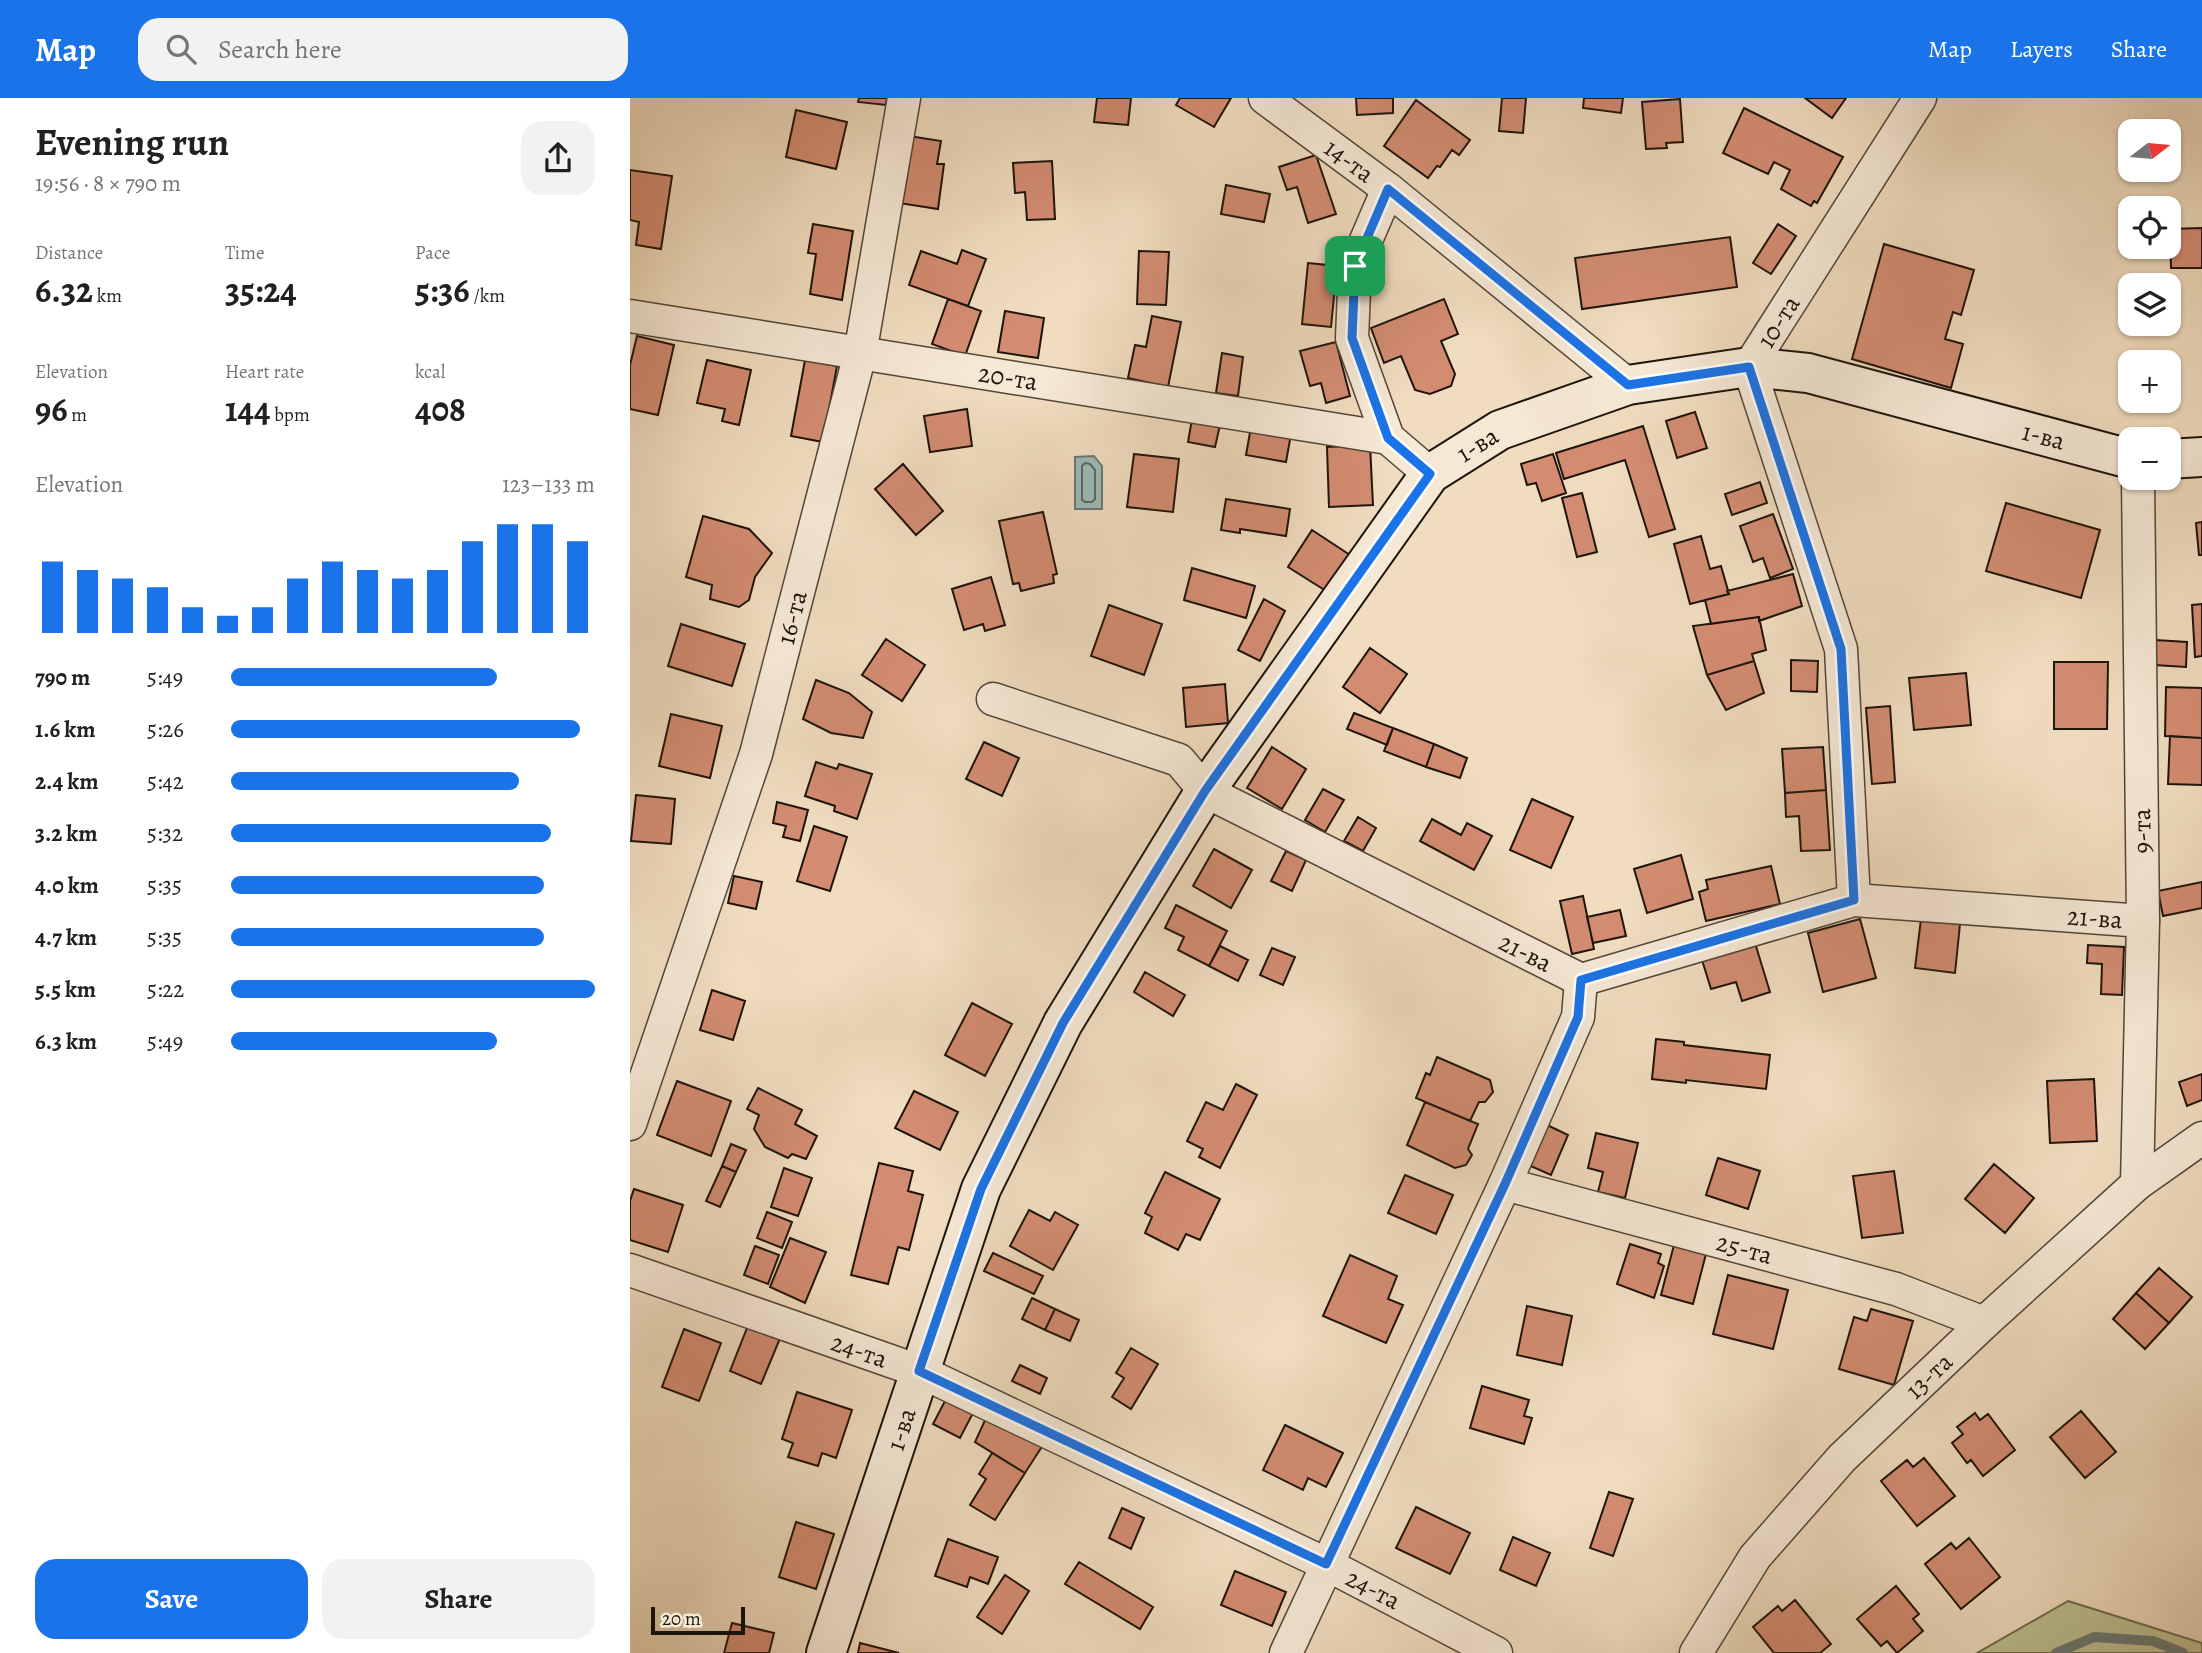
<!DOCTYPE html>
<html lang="en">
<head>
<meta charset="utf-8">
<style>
  :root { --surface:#fff; --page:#f2f2f2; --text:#202124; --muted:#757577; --accent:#1a73e8 }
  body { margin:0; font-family:Alegreya,serif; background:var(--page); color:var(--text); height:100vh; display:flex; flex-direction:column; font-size:26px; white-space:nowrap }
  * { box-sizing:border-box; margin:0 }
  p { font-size:23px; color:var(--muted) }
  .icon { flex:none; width:38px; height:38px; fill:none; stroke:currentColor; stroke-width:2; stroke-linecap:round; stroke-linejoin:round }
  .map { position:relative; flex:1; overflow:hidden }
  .side { display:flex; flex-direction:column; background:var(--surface); width:630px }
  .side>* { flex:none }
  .needle { width:46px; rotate:74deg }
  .tools { position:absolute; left:1488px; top:21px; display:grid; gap:14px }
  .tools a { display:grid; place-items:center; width:63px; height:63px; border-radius:14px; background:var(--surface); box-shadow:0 2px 5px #0004; font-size:35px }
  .scale { position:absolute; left:21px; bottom:18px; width:94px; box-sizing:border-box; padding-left:7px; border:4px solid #1e140b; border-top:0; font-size:19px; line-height:24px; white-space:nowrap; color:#1e140b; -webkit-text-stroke:5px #f5e8d5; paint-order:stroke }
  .pin { position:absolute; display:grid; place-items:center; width:60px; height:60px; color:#fff; margin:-30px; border-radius:14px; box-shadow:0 4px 10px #0006 }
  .round { display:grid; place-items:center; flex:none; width:74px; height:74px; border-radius:21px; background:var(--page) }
  .head { display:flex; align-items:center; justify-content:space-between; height:119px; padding:0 35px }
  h1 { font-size:38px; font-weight:700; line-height:52px }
  .figures { display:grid; grid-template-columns:repeat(3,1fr); gap:10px; height:119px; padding:7px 35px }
  .figures div { display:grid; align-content:center }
  .figures b { font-size:35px; font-weight:700 }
  .figures small { font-size:19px; font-weight:400 }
  .figures p { font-size:19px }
  .chart { height:196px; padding:14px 35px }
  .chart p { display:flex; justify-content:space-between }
  .chart svg { width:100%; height:126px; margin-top:7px; stroke:var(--accent); stroke-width:6 }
  .button { display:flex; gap:14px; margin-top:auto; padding:14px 35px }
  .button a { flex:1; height:80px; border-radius:21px; background:var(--accent); color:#fff; font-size:28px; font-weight:700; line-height:80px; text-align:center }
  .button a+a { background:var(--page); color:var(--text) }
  ul { padding:0 35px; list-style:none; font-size:23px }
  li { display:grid; grid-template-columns:112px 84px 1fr; align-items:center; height:52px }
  li i { height:18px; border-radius:9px; background:var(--accent) }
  header { display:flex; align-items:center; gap:42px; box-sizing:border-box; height:98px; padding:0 35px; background:var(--accent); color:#fff }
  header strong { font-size:33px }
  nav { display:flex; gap:38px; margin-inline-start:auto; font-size:24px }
  .search { width:490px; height:63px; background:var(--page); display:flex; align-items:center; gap:18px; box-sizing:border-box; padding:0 24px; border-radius:21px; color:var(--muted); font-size:26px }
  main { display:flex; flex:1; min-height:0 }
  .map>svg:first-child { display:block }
  .green { fill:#bcbf90; stroke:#6d6a4e; stroke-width:2 }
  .water { fill:#9bbab8; stroke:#697873; stroke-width:2 }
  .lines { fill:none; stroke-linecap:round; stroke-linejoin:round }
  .shore { stroke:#5c6762; stroke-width:2 }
  .stream { stroke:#697873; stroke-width:10 }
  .building { fill:#d38c72; stroke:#1e140b; stroke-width:2 }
  .street-casing { stroke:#524638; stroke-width:35 }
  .secondary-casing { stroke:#1e140b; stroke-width:42 }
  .street { stroke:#f5e8d5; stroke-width:32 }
  .secondary { stroke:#f5e8d5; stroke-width:38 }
  .route-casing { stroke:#fff; stroke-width:14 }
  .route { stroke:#1a73e8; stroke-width:9 }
  .labels { text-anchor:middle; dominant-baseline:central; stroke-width:7; stroke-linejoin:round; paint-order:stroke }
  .street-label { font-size:26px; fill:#1e140b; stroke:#f5e8d5 }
</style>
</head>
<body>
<header>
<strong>Map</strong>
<div class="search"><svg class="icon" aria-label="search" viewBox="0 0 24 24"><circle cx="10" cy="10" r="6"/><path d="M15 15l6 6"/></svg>Search here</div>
<nav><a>Map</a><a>Layers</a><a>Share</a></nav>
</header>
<main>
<section class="side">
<div class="head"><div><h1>Evening run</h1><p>19:56 · 8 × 790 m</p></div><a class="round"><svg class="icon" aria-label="share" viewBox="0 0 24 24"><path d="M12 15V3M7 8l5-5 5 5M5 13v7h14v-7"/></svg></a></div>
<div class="figures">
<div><p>Distance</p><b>6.32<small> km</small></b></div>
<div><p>Time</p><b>35:24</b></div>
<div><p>Pace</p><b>5:36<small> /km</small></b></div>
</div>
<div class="figures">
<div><p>Elevation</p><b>96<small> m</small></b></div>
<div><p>Heart rate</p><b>144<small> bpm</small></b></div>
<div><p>kcal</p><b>408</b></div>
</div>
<div class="chart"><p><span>Elevation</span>123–133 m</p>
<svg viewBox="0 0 160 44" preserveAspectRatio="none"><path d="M5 44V19M15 44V22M25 44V25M35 44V28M45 44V35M55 44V38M65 44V35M75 44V25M85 44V19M95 44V22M105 44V25M115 44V22M125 44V12M135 44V6M145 44V6M155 44V12"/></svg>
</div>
<ul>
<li><b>790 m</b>5:49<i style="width:73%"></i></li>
<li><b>1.6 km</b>5:26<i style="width:96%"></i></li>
<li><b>2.4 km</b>5:42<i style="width:79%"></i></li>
<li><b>3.2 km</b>5:32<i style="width:88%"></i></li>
<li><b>4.0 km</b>5:35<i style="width:86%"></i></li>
<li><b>4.7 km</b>5:35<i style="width:86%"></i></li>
<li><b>5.5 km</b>5:22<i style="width:100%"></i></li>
<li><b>6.3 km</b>5:49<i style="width:73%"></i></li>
</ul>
<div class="button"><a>Save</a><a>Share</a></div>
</section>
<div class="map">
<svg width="1572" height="1555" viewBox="0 0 1572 1555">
  <rect width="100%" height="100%" fill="#f0dcbf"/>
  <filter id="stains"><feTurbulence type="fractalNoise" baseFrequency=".00286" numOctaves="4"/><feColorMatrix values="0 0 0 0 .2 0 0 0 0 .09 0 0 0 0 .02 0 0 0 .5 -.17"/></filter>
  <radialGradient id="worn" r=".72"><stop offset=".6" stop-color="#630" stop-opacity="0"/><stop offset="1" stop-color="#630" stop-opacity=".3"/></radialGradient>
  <path class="green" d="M1438 1503 1572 1545V1555H1347Z"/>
  <path class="water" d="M464 358 472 368V411H445V359Z"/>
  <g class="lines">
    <path class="shore" d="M455 365 460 366 465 372V401L462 404H455L452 402V368Z"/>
    <path class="stream" d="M1426 1555 1464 1539 1523 1543 1553 1555"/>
  </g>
  <path class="building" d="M229 0H257L256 7 228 4Z
    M467 0H501L498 27 464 24Z
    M550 0H601L584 29 546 7Z
    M726 0H763V15L727 17Z
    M872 0H896L893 35 869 33Z
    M954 0H993L991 15 953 10Z
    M1175 0H1216L1202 20Z
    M1050 1 1053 44 1036 45 1037 50 1016 51 1012 4Z
    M786 2 840 42 829 57 822 52 810 69 807 68 798 80 754 48Z
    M1114 10 1213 59 1187 105 1184 103 1181 108 1151 91 1160 72 1144 64 1138 76 1093 55Z
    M166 12 217 24 206 71 156 59Z
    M279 38 311 43 307 66H314L308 111 269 105Z
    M686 57 706 116 678 125 667 89 657 92 649 69Z
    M422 63 425 121 397 122 395 94 385 95 383 65Z
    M0 72 42 78 31 151 6 147 9 124 0 122Z
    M596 87 640 96 634 124 591 116Z
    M183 126 223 133 212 202 180 196 186 156 178 155Z
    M1148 126 1166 138 1141 176 1123 165Z
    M1572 130V170H1541L1540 131Z
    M1100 139 1107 189 952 211 945 160Z
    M1254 146 1344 172 1331 217 1323 214 1315 241 1333 246 1321 290 1222 261Z
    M332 152 356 161 338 208 279 187 291 153 327 166Z
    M509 153 539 154 536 207 507 206Z
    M678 165 707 168 701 229 672 226Z
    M318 201 351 213 335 258 302 246Z
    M814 201 828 236 811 243 825 276 821 288 800 296 785 292 771 258 754 265 741 230Z
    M375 213 414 220 408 260 368 254Z
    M522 218 551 224 538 289 498 280 505 247 516 249Z
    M7 238 44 247 28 317 0 311V267Z
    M706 244 720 298 696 305 691 285 680 288 670 253Z
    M592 255 613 259 608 298 586 295Z
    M77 262 121 272 109 327 92 323 95 311 67 305Z
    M175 262 207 268 193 344 161 338Z
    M337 311 342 348 300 354 294 318Z
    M1065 314 1077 350 1047 360 1036 323Z
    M562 321 590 327 585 349 558 344Z
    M1013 328 1045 431 1019 439 995 362 934 381 926 355Z
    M621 329 661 336 656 364 616 357Z
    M740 347 743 407 699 409 697 349Z
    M504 356 549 361 543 414 497 409Z
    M923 356 936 395 912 403 906 385 897 387 891 366Z
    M273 366 313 413 286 437 245 391Z
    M1130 384 1137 405 1102 417 1095 396Z
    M952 395 967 454 947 459 932 400Z
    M596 401 660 411 656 438 610 431V435L591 432Z
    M1376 405 1470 432 1451 500 1356 473Z
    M413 414 427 476 423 477 424 485 391 493 389 485 383 486 369 423Z
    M1143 416 1163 471 1140 480 1133 460 1123 464 1110 428Z
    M73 418 119 431 142 455 125 479 119 502 109 509 80 501 82 487 56 479Z
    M1572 424V457H1569L1566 425Z
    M682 432 720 457 696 493 658 469Z
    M1071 438 1080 471 1091 468 1099 496 1060 506 1044 446Z
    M562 470 625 488 616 520 554 502Z
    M1163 476 1172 508 1129 523V519L1081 526 1075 502 1099 496 1097 493Z
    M361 479 375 527 355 533 353 526 334 532 322 491Z
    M634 501 655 513 630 563 608 552Z
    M1572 506V558L1565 559 1562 507Z
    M479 507 532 526 514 577 461 558Z
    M1129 519 1136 552 1122 556 1124 563 1077 577 1063 528Z
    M51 526 115 546 102 588 38 568Z
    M256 541 295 567 272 603 232 577Z
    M1525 542 1557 544 1556 569 1524 567Z
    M740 550 777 576 750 615 713 589Z
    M1161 562 1188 563 1187 594 1161 593Z
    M1124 563 1134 595 1096 612 1077 577Z
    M1424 564H1478L1477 631H1424Z
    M1336 575 1341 627 1284 632 1279 580Z
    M186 582 219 595 242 614 233 640 201 635 173 621Z
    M595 586 598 625 556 629 553 590Z
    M1536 589 1572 590V640L1535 638Z
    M1260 608 1265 684 1242 686 1236 610Z
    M724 615 763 630 757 647 717 631Z
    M41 616 92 628 80 680 29 668Z
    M763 630 804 646 796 669 754 653Z
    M1540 638 1572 640V687L1538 686Z
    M354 644 389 660 372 698 336 681Z
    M804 646 837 660 830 680 796 669Z
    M642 649 676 671 652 711 617 690Z
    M1193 649 1196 692 1155 695 1152 651Z
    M186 664 207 671 209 666 242 676 227 721 204 713 205 708 175 698Z
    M693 691 714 702 695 734 675 722Z
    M1196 692 1200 752 1171 753 1169 718 1156 719 1155 695Z
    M6 697 45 701 41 746 1 743Z
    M902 701 943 719 921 770 880 752Z
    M147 704 178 712 170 743 153 739 156 728 143 725Z
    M728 719 746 730 733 753 714 743Z
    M802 721 831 737 837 725 862 738 844 772 790 743Z
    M184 728 217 739 200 793 167 783Z
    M584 751 622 772 601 810 563 788Z
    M656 753 676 762 662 793 641 783Z
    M1051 757 1063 801 1017 815 1004 771Z
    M1141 768 1150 806 1076 823 1069 794 1078 791 1076 782Z
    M104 778 132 784 126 811 98 805Z
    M1572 784V810L1533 818 1528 793Z
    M953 798 964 851 942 856 930 803Z
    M546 807 597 833 579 868 548 852 554 839 535 830Z
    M990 812 996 838 963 845 957 819Z
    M1230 821 1246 880 1193 894 1178 835Z
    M1291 821 1330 826 1325 875 1285 870Z
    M1125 845 1140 894 1112 903 1106 884 1081 891 1072 862Z
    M1458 847 1494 849 1492 897 1471 896 1472 866 1457 865Z
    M590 848 618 862 608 883 579 868Z
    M642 850 665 859 653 887 630 877Z
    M515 874 555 897 543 918 504 894Z
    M82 892 115 903 103 942 70 932Z
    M342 905 382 926 355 978 315 957Z
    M1026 941 1054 944V947L1140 957 1136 991 1056 982V985L1022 981Z
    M807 959 860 982 863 994 855 1004H849L840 1023 786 1000 796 975 800 977Z
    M1572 976V1002L1557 1008 1549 984Z
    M1464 981 1467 1043 1420 1045 1417 983Z
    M47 983 101 1003 81 1058 27 1037Z
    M606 986 627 997 590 1070 569 1059 573 1051 557 1043 576 1004 593 1012Z
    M128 990 172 1012 165 1026 187 1038 176 1061 162 1056 158 1060 135 1049 124 1031 129 1017 117 1011Z
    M284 993 328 1014 310 1052 265 1030Z
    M795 1004 848 1026 838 1051 842 1057 836 1067 825 1070 777 1047Z
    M913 1025 938 1037 921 1077 896 1066Z
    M966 1035 1008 1045 995 1100 968 1094 973 1074 958 1070Z
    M101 1046 116 1052 106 1074 92 1068Z
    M1088 1060 1130 1073 1118 1111 1076 1097Z
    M249 1065 283 1073 278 1093 293 1097 279 1152 268 1149 258 1186 221 1177Z
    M1364 1066 1404 1100 1375 1135 1335 1101Z
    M92 1068 106 1074 90 1109 76 1103Z
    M154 1070 182 1080 168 1118 141 1109Z
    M1264 1073 1273 1135 1232 1140 1223 1078Z
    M535 1074 590 1101 570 1142 556 1136 548 1152 515 1135 522 1119 515 1115Z
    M775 1077 823 1097 806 1136 758 1115Z
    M4 1091 53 1107 38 1154 0 1142V1103Z
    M399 1112 420 1123 425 1114 448 1127 423 1172 380 1148Z
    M137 1114 162 1124 152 1150 127 1140Z
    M160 1140 196 1154 175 1205 140 1189Z
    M1045 1143 1077 1152 1063 1206 1031 1197Z
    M1000 1146 1031 1156 1028 1165 1034 1168 1024 1200 987 1186Z
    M125 1148 149 1157 138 1186 114 1177Z
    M363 1155 413 1178 404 1196 354 1173Z
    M720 1157 767 1178 758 1201 773 1207 756 1245 693 1218Z
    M1529 1170 1562 1199 1539 1225 1506 1195Z
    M1098 1177 1158 1192 1143 1251 1083 1236Z
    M1506 1195 1539 1225 1515 1251 1483 1221Z
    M402 1200 425 1211 415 1232 392 1221Z
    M897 1208 942 1218 932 1267 887 1257Z
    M425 1211 449 1222 440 1243 415 1232Z
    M1241 1211 1283 1223 1264 1287 1209 1271 1224 1219 1237 1223Z
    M119 1225 151 1238 131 1286 100 1273Z
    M54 1231 91 1245 69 1303 32 1289Z
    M501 1250 528 1266 501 1311 482 1299 494 1280 486 1275Z
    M390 1267 417 1280 410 1296 382 1283Z
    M852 1288 899 1302 894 1318 902 1320 894 1346 840 1330Z
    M167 1294 222 1312 206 1360 192 1355 188 1368 158 1359 163 1345 152 1341Z
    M316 1301 343 1315 330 1340 303 1326Z
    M1451 1313 1486 1354 1455 1380 1420 1339Z
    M1345 1315 1350 1322 1358 1316 1385 1352 1353 1378 1341 1362 1337 1365 1322 1345 1333 1336 1327 1329Z
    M356 1320 413 1347 395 1375 345 1344Z
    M655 1327 713 1355 696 1389 678 1380 673 1392 633 1372Z
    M362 1355 395 1375 365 1422 340 1407 356 1381 349 1376Z
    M1294 1360 1325 1398 1287 1428 1251 1383 1277 1362 1283 1369Z
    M979 1394 1003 1401 983 1458 960 1450Z
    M786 1409 840 1435 820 1476 766 1450Z
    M492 1410 514 1420 501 1451 479 1440Z
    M166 1424 204 1436 186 1491 149 1479Z
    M883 1439 920 1455 906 1488 870 1472Z
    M1339 1440 1370 1479 1331 1511 1295 1466 1321 1445 1326 1451Z
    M318 1441 368 1459 358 1486 340 1479 337 1489 305 1478Z
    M449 1464 523 1509 510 1531 435 1486Z
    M605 1473 656 1494 642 1528 591 1507Z
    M375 1477 399 1493 372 1536 347 1519Z
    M1266 1488 1289 1516 1283 1521 1293 1533 1267 1555 1257 1543 1251 1548 1227 1521Z
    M1165 1502 1201 1546 1190 1555H1144L1123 1529 1148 1508 1152 1513Z
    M102 1525 144 1535 139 1555H94Z
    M230 1545 269 1555H228Z"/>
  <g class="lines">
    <defs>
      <g id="street">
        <path id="s1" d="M635 0 758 91 998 287"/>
        <path d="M758 91 725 168 722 240 758 340 800 376"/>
        <path id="s2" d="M0 218 758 340"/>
        <path id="s3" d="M363 601 549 662 575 693 951 882 1224 802 1513 823"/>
        <path id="s4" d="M1224 802 1211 551 1119 269 1290 0"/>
        <path id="s5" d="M0 1026 126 656 230 256 274 0"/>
        <path id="s6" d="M875 1086 1266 1191 1354 1225"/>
        <path d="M1507 1086 1513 823 1508 380"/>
        <path id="s7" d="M0 1172 289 1273 696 1466 866 1555"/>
        <path d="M656 1555 875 1086 948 919 951 882"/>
        <path id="s8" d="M1066 1555 1125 1459 1212 1360 1354 1225 1507 1086 1572 1040"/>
      </g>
      <g id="secondary">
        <path d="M1538 361 1572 359"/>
        <path id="s9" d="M196 1555 351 1091 433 925 575 693 800 376 870 332 998 287 1119 269 1178 275 1500 361"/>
      </g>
    </defs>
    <use href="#street" class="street-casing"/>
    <use href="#secondary" class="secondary-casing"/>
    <use href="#street" class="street"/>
    <use href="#secondary" class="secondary"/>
  </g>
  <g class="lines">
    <defs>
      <path id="route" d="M758 91 998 287 1119 269 1211 551 1224 802 951 882 948 919 875 1086 696 1466 289 1273 351 1091 433 925 575 693 800 376 758 340 722 240 725 168Z"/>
    </defs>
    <use href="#route" class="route-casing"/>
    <use href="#route" class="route"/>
  </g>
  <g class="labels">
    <g class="street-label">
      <text stroke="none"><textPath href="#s1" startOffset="105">14-та</textPath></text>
      <text stroke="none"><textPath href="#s4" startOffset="602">10-та</textPath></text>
      <text stroke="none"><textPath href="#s2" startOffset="383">20-та</textPath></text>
      <text stroke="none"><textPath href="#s9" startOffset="1979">1-ва</textPath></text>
      <text stroke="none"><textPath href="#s9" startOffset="1391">1-ва</textPath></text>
      <text stroke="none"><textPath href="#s5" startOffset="532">16-та</textPath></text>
      <text transform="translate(1512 733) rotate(-91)">9-та</text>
      <text stroke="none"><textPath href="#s3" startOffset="1183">21-ва</textPath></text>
      <text stroke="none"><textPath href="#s3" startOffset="595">21-ва</textPath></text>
      <text stroke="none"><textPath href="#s6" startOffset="248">25-та</textPath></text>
      <text stroke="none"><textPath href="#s7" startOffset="243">24-та</textPath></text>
      <text stroke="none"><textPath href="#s8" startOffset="364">13-та</textPath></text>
      <text stroke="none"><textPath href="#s9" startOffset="236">1-ва</textPath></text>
      <text stroke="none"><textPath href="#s7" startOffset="810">24-та</textPath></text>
    </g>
  </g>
  <rect width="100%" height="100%" filter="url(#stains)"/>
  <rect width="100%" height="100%" fill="url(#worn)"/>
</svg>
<div class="tools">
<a><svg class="needle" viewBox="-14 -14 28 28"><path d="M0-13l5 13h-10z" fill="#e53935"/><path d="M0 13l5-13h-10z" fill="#757577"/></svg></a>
<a><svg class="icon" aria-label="locate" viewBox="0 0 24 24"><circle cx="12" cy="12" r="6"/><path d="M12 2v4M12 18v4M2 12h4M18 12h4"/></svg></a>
<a><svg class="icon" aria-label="layers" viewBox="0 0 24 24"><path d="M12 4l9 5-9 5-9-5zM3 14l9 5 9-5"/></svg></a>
<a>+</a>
<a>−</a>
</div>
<div class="scale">20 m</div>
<div class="pin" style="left:725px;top:168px;background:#1e9e55"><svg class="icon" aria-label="arrive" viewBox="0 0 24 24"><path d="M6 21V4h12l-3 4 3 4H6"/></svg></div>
</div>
</main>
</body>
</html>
